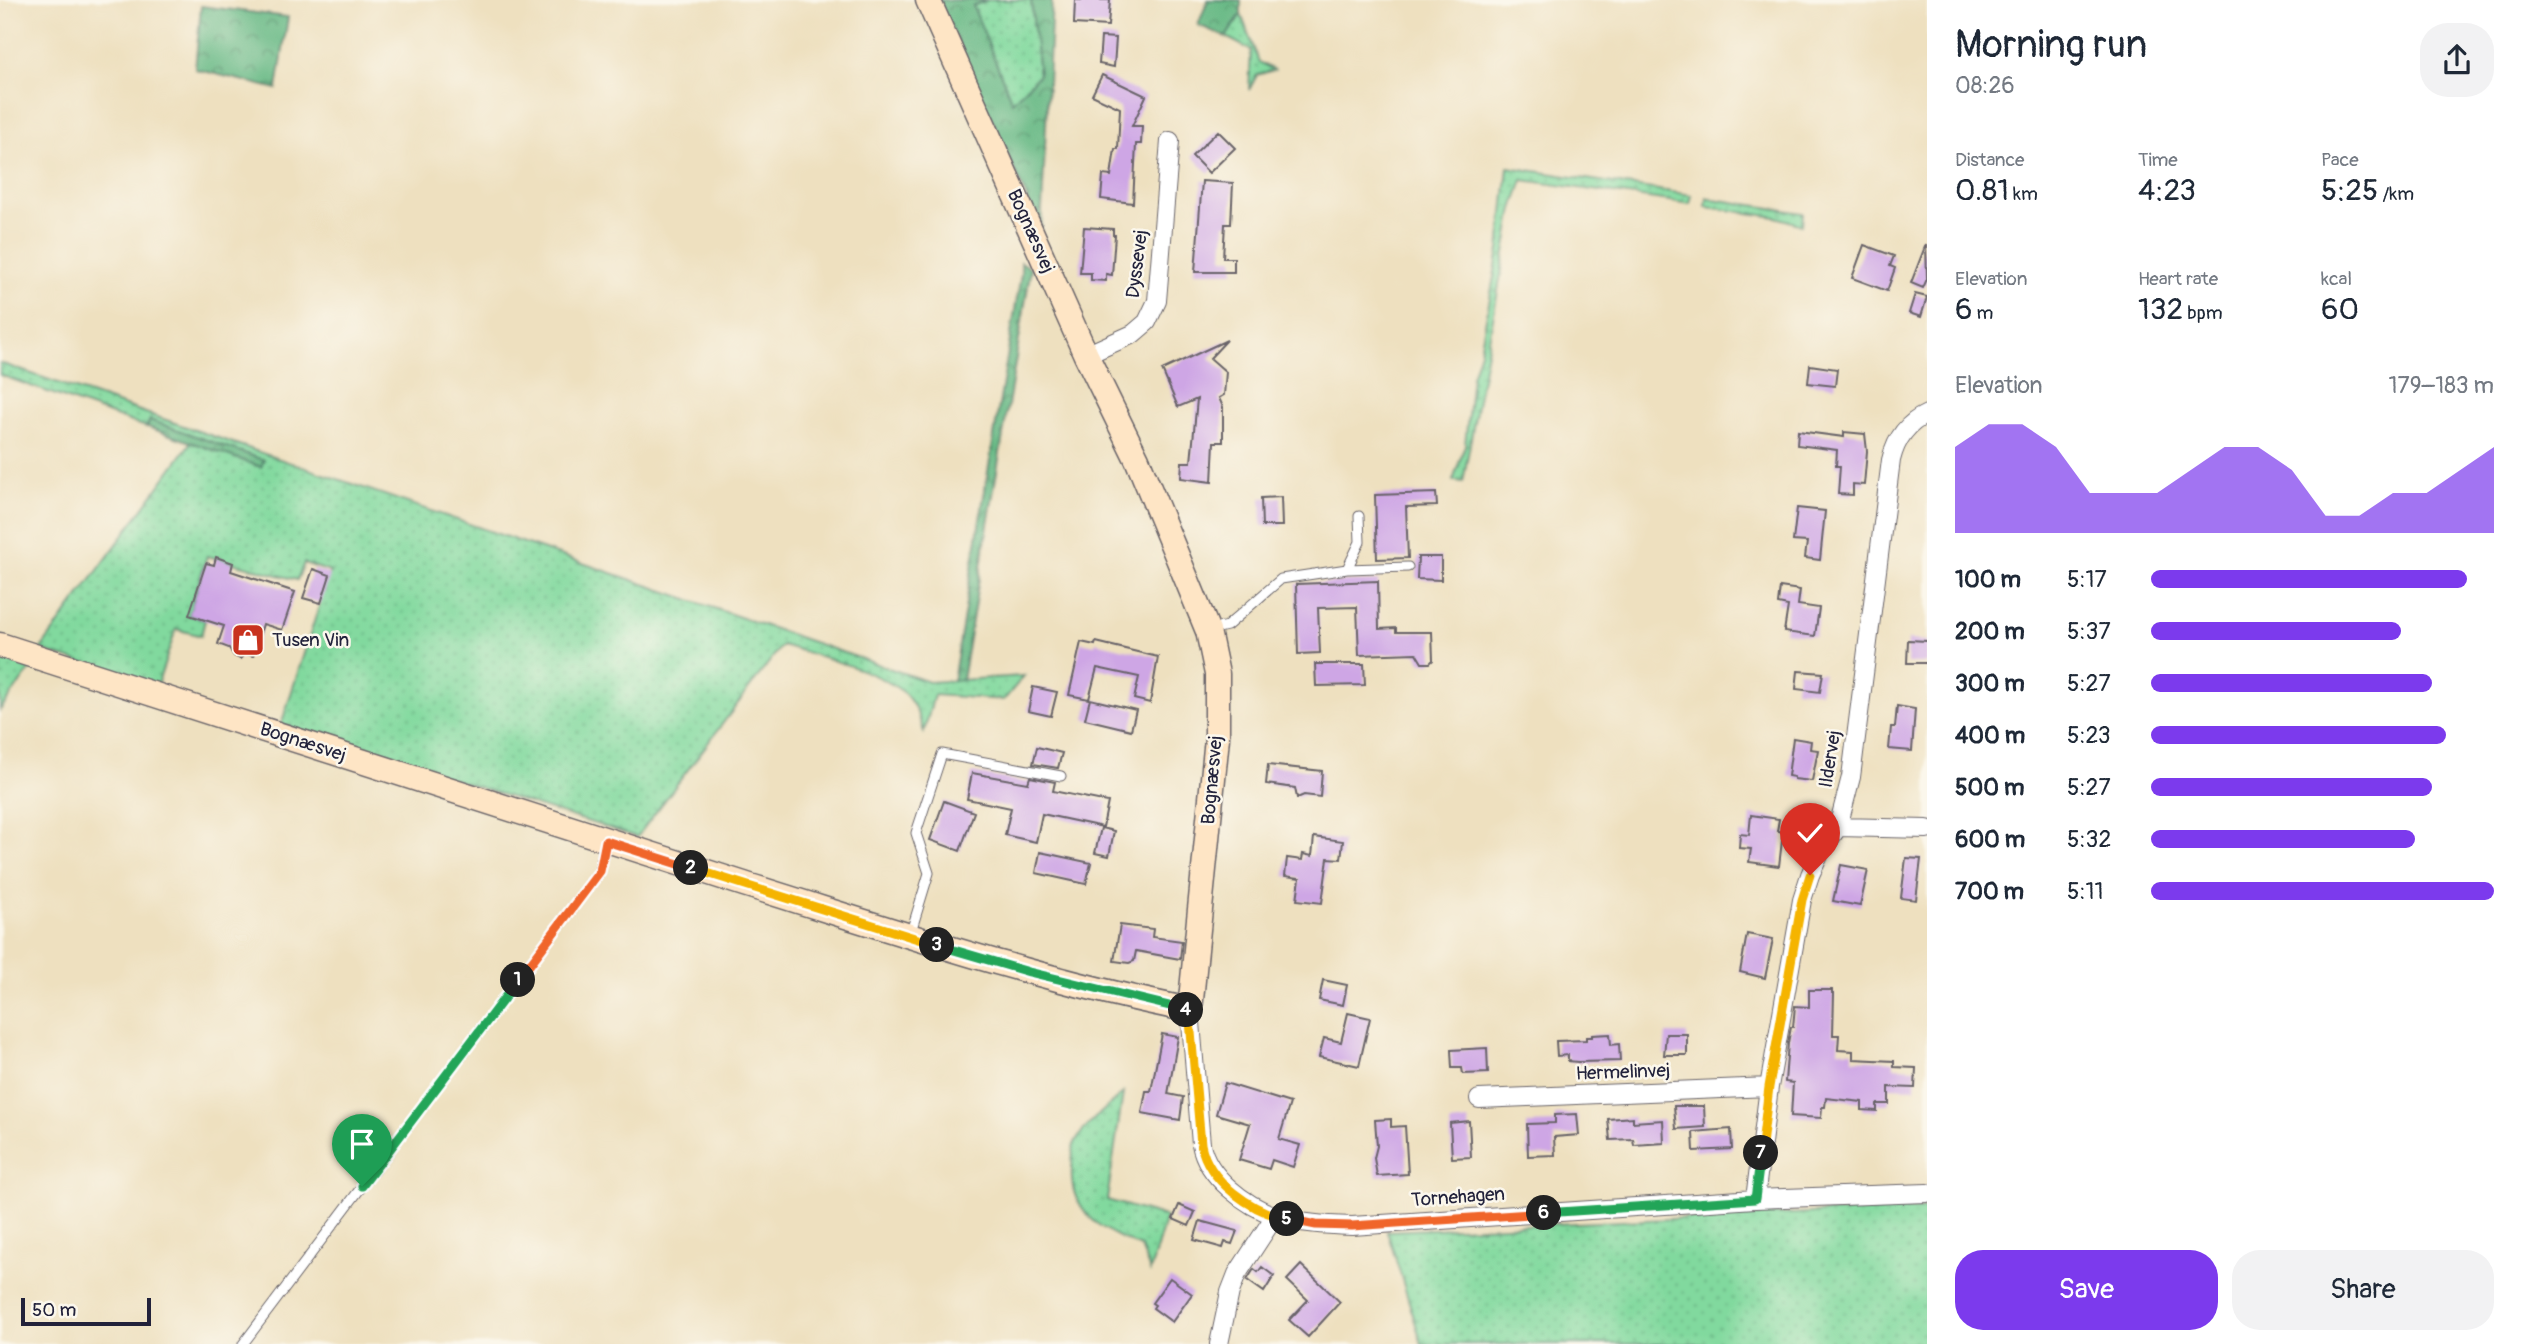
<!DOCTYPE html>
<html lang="en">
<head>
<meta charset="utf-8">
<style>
  :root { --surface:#fff; --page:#f2f2f3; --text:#1f2937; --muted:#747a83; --accent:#7c3aed }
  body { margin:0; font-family:Pangolin,sans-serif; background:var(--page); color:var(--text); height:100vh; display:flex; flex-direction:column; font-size:26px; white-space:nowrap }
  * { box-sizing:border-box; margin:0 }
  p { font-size:23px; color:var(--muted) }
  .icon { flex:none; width:38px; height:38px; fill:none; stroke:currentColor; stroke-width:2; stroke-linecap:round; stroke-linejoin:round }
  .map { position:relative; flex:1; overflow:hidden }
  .drawer { display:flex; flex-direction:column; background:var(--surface); width:595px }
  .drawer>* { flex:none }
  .scale { position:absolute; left:21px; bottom:18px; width:130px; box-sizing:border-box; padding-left:7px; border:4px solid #22223b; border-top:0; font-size:19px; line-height:24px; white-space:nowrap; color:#22223b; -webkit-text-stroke:5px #fbf7ec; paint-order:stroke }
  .pin { position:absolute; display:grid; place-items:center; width:60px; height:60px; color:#fff; margin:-72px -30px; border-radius:50% 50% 50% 0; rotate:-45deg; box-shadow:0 0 7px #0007 }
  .pin .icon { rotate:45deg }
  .km { position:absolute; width:35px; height:35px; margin:-18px; border-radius:50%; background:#222; color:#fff; font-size:19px; line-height:35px; text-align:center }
  .round { display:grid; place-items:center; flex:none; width:74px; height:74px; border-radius:28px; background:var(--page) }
  .overview { display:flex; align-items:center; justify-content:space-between; height:119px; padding:0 28px }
  h1 { font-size:38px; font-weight:600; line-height:52px }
  .metrics { display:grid; grid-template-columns:repeat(3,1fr); gap:10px; height:119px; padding:7px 28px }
  .metrics div { display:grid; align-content:center }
  .metrics b { font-size:30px; font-weight:600 }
  .metrics small { font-size:19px; font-weight:400 }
  .metrics p { font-size:19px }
  .chart { height:196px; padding:14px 28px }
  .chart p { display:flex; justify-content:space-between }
  .chart svg { width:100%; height:126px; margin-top:7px; fill:var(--accent); opacity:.7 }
  .primary-button { display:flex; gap:14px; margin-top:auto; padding:14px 28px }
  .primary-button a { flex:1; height:80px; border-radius:28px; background:var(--accent); color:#fff; font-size:28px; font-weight:600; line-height:80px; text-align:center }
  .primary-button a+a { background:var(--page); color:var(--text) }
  ul { padding:0 28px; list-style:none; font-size:23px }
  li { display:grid; grid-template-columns:112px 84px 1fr; align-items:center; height:52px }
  li i { height:18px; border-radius:9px; background:var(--accent) }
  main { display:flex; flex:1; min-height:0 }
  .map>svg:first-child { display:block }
  .grass { fill:url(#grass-dots); stroke:#527e6c; stroke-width:2 }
  .forest { fill:url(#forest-crowns); stroke:#456e60; stroke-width:2 }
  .building { fill:#cea6e5 }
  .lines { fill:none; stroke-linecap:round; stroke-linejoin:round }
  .lane-casing { stroke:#696469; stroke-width:11 }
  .street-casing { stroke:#696469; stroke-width:20 }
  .secondary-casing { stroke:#696469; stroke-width:27 }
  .lane { stroke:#fff; stroke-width:9 }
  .street { stroke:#fff; stroke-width:18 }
  .secondary { stroke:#fee5c5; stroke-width:24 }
  .split-1-casing { stroke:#fff; stroke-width:14 }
  .split-2-casing { stroke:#fff; stroke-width:14 }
  .split-3-casing { stroke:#fff; stroke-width:14 }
  .split-4-casing { stroke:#fff; stroke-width:14 }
  .split-5-casing { stroke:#fff; stroke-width:14 }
  .split-6-casing { stroke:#fff; stroke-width:14 }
  .split-7-casing { stroke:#fff; stroke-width:14 }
  .split-8-casing { stroke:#fff; stroke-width:14 }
  .split-1 { stroke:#22a559; stroke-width:9 }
  .split-2 { stroke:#f0652b; stroke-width:9 }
  .split-3 { stroke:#f5b400; stroke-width:9 }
  .split-4 { stroke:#22a559; stroke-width:9 }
  .split-5 { stroke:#f5b400; stroke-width:9 }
  .split-6 { stroke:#f0652b; stroke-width:9 }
  .split-7 { stroke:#22a559; stroke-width:9 }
  .split-8 { stroke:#f5b400; stroke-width:9 }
  .labels { text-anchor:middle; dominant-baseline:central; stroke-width:5; stroke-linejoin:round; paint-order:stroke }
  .street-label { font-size:19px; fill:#22223b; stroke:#fbf7ec }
  .poi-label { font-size:19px; fill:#22223b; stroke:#fbf7ec; text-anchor:start }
</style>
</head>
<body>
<main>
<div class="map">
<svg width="1927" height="1344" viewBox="0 0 1927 1344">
  <defs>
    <pattern id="grass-dots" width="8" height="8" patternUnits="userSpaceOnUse" patternTransform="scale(1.75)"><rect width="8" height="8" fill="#81d99e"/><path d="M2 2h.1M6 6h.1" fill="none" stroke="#6fba89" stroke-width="1.8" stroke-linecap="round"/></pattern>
    <pattern id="forest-crowns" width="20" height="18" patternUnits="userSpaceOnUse" patternTransform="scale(1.75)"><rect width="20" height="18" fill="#68b985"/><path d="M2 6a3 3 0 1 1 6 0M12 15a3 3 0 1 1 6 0" fill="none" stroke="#55966e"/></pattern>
  </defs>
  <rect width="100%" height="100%" fill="#fbf7ec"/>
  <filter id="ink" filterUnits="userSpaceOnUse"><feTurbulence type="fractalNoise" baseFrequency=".0143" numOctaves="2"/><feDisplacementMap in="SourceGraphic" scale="14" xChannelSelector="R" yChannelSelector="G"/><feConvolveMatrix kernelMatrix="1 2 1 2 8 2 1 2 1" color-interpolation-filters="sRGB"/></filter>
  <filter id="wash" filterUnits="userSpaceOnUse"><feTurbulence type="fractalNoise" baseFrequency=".00686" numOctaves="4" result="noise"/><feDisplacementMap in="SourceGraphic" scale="28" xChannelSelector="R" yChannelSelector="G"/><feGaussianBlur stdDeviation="1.57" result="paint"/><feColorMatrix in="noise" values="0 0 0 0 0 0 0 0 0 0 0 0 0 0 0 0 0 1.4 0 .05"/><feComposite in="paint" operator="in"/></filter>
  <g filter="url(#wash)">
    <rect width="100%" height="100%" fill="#eee0bf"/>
    <path class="grass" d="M987 0H1031L1039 75 1012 103 972 6Z
      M1241 14 1259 62 1274 70 1257 75 1249 90 1251 50 1226 37Z
      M1508 167 1692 195 1690 204 1523 180 1513 209 1463 482 1453 481 1465 445 1472 376 1480 351 1499 250Z
      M1707 198 1803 213 1802 225 1776 217 1706 207Z
      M0 363 929 682 1024 676 1004 700 934 695 924 732C919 717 915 704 904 693 878 670 816 656 782 645L637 837 281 725 330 572 304 563 297 580 207 556 189 615 205 620 201 636 176 629 157 686 40 650 191 442 261 467 150 420 146 427 0 375Z
      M0 651 34 665 0 710Z
      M1123 1093 1107 1200 1166 1217 1150 1271 1141 1247C1104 1232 1068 1213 1072 1167 1073 1161 1072 1151 1074 1145 1082 1126 1108 1107 1123 1093Z
      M1927 1208V1344H1422L1387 1231Z"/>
    <path class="forest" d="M939 0H987L973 6 1012 102 1039 75 1031 0H1052L1041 230Z
      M1208 0H1241V14L1226 37 1198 25Z
      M201 6 288 17 277 89 195 69Z
      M1021 262 1031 268 962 680 953 681 1021 274Z
      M150 420 264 460 261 467 147 427Z"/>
    <g id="blocks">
      <path class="building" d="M1075 0H1110L1108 26 1074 24Z
        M1101 37 1116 38 1114 67 1099 64Z
        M1102 75 1146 96 1132 126H1142L1141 144H1136L1133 203 1101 199 1103 175 1111 176 1115 149H1118L1120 108 1092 95Z
        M1218 131 1235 148 1209 173 1192 156Z
        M1202 181 1233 183 1231 224H1225L1223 258H1234V272H1195Z
        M1084 227 1113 229V235H1115L1112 275 1106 274V281L1091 280V273H1080Z
        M1926 244 1927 279 1923 288 1911 283Z
        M1864 245 1894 256 1890 266 1895 268 1887 291 1852 278Z
        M1915 294 1927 297 1921 317 1909 313Z
        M1227 340 1210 358 1226 372 1224 395 1219 398 1223 407V442H1214L1212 482 1181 478 1182 462H1191L1197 399 1178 407 1162 370Z
        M1810 365 1837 369 1835 386 1808 383Z
        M1798 431 1844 437V432L1865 434 1867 451 1864 485 1853 484V495L1838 494 1840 466H1836L1837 450 1797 445Z
        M1436 493 1437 506 1406 507 1408 558 1377 559 1375 495Z
        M1281 497 1282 526H1262L1261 498Z
        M1797 508 1825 511 1820 560 1805 558 1807 542 1793 541Z
        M216 557 233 563 231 571 295 592 282 630 263 624 253 656 245 654 240 659 234 656 229 648 218 644 224 626 189 615 206 563 214 565Z
        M1418 557H1441V580L1417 579Z
        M313 569 330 575 321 603 303 598Z
        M1378 581 1379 629 1396 628V632H1432L1433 660 1430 663H1422L1416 653 1359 655 1357 607 1318 608 1320 653 1298 654 1296 584Z
        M1780 587 1800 590 1798 605 1819 608 1815 636 1784 632 1788 606 1778 604Z
        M1908 640 1927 641V663H1907Z
        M1081 642 1095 645 1096 642 1158 657 1150 703 1134 699 1139 677 1097 668 1089 699 1069 695Z
        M1315 664H1364L1365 685 1316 686Z
        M1798 671 1823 673 1820 692 1796 689Z
        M1033 687 1057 692 1051 716 1028 711Z
        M1090 699 1136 710 1131 730 1085 719Z
        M1897 706 1915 709 1912 751 1889 749 1891 727H1895Z
        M1793 738 1811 741 1810 749 1818 750 1812 781 1794 779V777L1788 776Z
        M1037 747 1062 753 1058 768 1033 764Z
        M1268 765 1322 771 1320 797 1304 795 1297 798 1295 788 1266 784Z
        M972 773 1028 783 1030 777 1055 782 1053 791 1108 802 1103 827 1042 814 1036 842 1005 835 1011 808 967 799Z
        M944 801 974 812 960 851 930 840Z
        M1751 815 1779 819 1777 831 1783 832 1779 866 1749 862 1751 849 1739 848 1740 834 1749 835Z
        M1101 828 1114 831 1109 856 1095 853Z
        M1314 837 1343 841 1341 859 1328 858 1322 903 1297 900 1300 878 1285 876 1287 858 1302 860 1303 854 1312 856Z
        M1040 852 1091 863 1086 884 1036 873Z
        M1906 858 1921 859 1916 900 1901 898Z
        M1841 865 1868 870 1860 906 1833 901Z
        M1120 925 1153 929 1152 937 1182 941 1180 959 1136 951 1134 961 1129 963 1114 961Z
        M1747 934 1773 939 1765 978 1740 972Z
        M1323 980 1347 985 1343 1005 1319 1000Z
        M1809 990H1832V993H1834L1833 1035H1839L1838 1050 1853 1051V1059L1894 1061V1067L1916 1068 1915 1088 1889 1087V1104H1877V1111L1862 1110V1102L1826 1098 1825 1107H1822L1821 1118 1791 1116 1793 1083 1785 1082 1788 1043 1791 1027H1793L1795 1006 1809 1007Z
        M1348 1013 1370 1018 1359 1066 1319 1057 1324 1038 1341 1042Z
        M1162 1034 1178 1037 1168 1094 1183 1097 1180 1120 1142 1113 1146 1091H1151Z
        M1610 1034 1611 1045 1619 1044 1620 1061 1578 1062 1568 1061V1055L1557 1056 1556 1041 1586 1040V1037H1592V1035Z
        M1666 1034H1687V1055H1664Z
        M1487 1048 1488 1073 1463 1074 1462 1068H1452L1451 1050Z
        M1225 1083 1290 1103 1279 1139 1300 1145 1293 1167 1272 1160 1269 1169 1239 1160 1250 1124 1216 1114Z
        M1674 1106H1704L1705 1127 1676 1129Z
        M1577 1114 1579 1135 1554 1137 1555 1155 1528 1156 1527 1124 1555 1123V1115Z
        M1633 1117V1122L1663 1120 1664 1143 1634 1145 1633 1139 1610 1140 1608 1119Z
        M1391 1119V1127L1405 1126 1408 1174 1377 1176 1374 1158 1377 1146 1375 1120Z
        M1469 1121 1471 1157 1452 1158 1450 1123Z
        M1731 1129 1732 1149 1694 1151 1693 1132Z
        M1179 1205 1195 1212 1189 1226 1173 1219Z
        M1200 1221 1237 1231 1232 1244 1225 1242 1223 1248 1194 1240Z
        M1301 1265 1340 1302 1308 1337 1289 1320 1308 1300 1287 1280Z
        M1262 1267 1274 1276 1264 1292 1247 1280 1254 1269 1258 1272Z
        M1170 1278 1192 1294 1172 1322 1153 1308 1155 1305 1152 1303Z"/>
    </g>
  </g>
  <g filter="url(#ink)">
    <use href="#blocks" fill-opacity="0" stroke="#696469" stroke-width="2"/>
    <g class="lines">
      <defs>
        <path id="lane" d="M1347 569 1408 567
          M1210 630 1227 626 1281 579 1347 569 1360 542 1359 516
          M910 935 929 873 916 833 942 754 1061 776
          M243 1344 600 871 605 843"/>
        <path id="street" d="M1086 355 1133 334 1147 322 1157 301 1170 141
          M1838 827 1927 829
          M1190 1010 1201 1144C1207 1177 1246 1206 1276 1216 1301 1224 1326 1225 1352 1226L1755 1199 1927 1193
          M1479 1099 1769 1087
          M1755 1199 1769 1087 1802 900 1810 875 1820 853 1838 827 1851 777 1891 460C1896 439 1907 423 1927 414
          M1219 1344 1230 1292 1237 1274 1275 1216"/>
        <path id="secondary" d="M0 645C249 724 496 806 744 884 892 930 1038 980 1190 1010L1217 738V674L1208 631 1137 459 1086 355 928 0"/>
      </defs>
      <use href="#lane" class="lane-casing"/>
      <use href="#street" class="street-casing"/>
      <use href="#secondary" class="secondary-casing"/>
      <use href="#lane" class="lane"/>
      <use href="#street" class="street"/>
      <use href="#secondary" class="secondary"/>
    </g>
  </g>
  <g class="lines" filter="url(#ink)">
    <defs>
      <path id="split-1" d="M362 1186 518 980"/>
      <path id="split-2" d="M518 980 600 871 606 841 691 868"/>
      <path id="split-3" d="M691 868 937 945"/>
      <path id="split-4" d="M937 945 1029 972 1186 1010"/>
      <path id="split-5" d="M1186 1010H1189L1201 1144C1208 1182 1252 1211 1287 1219"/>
      <path id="split-6" d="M1287 1219 1316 1225 1352 1226 1544 1213"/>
      <path id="split-7" d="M1544 1213 1755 1199 1761 1153"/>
      <path id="split-8" d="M1761 1153 1769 1087 1802 900 1810 875"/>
    </defs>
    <use href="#split-1" class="split-1-casing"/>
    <use href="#split-2" class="split-2-casing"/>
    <use href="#split-3" class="split-3-casing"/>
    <use href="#split-4" class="split-4-casing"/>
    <use href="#split-5" class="split-5-casing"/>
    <use href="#split-6" class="split-6-casing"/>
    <use href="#split-7" class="split-7-casing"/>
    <use href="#split-8" class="split-8-casing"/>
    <use href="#split-1" class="split-1"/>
    <use href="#split-2" class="split-2"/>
    <use href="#split-3" class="split-3"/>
    <use href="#split-4" class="split-4"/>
    <use href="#split-5" class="split-5"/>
    <use href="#split-6" class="split-6"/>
    <use href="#split-7" class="split-7"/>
    <use href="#split-8" class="split-8"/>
  </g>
  <defs>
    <symbol id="shop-square" viewBox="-11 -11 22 22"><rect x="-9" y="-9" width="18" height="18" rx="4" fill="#c8321e" stroke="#fbf7ec"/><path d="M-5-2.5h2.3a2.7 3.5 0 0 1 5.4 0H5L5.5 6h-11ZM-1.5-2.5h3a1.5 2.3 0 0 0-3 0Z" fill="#fff"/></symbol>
  </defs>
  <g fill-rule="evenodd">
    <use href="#shop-square" x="229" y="621" width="38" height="38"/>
  </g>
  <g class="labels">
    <g class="street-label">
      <text transform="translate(1031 231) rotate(66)">Bognæsvej</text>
      <text transform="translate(1137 264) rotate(-83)">Dyssevej</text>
      <text transform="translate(303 742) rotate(18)">Bognæsvej</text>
      <text transform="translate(1830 759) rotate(-81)">Ildervej</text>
      <text transform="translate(1212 780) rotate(-85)">Bognæsvej</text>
      <text transform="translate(1623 1072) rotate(-2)">Hermelinvej</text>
      <text transform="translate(1458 1197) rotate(-4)">Tornehagen</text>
    </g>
    <g class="poi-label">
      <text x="272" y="640">Tusen Vin</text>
    </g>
  </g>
</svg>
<div class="scale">50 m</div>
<div class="pin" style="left:362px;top:1186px;background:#1e9e55"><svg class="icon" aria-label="arrive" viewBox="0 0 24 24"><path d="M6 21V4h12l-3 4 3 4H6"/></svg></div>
<div class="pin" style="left:1810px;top:875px;background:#d93025"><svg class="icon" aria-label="check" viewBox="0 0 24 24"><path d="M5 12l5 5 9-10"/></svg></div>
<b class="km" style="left:518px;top:980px">1</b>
<b class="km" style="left:691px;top:868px">2</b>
<b class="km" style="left:937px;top:945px">3</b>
<b class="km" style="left:1186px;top:1010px">4</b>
<b class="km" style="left:1287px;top:1219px">5</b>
<b class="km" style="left:1544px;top:1213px">6</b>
<b class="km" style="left:1761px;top:1153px">7</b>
</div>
<section class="drawer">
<div class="overview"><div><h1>Morning run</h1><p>08:26</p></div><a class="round"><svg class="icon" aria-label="share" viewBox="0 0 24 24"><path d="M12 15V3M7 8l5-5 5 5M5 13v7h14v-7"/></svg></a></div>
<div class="metrics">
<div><p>Distance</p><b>0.81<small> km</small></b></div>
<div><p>Time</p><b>4:23</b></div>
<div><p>Pace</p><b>5:25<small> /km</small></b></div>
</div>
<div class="metrics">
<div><p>Elevation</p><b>6<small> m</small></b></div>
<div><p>Heart rate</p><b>132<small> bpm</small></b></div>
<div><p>kcal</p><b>60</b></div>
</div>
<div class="chart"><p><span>Elevation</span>179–183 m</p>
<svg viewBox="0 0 160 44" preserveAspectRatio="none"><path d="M0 44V14L10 6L20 6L30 14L40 30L50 30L60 30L70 22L80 14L90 14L100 22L110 38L120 38L130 30L140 30L150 22L160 14V44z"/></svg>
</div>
<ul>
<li><b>100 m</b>5:17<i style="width:92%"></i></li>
<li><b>200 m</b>5:37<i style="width:73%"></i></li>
<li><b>300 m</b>5:27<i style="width:82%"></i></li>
<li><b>400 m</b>5:23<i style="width:86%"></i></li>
<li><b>500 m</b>5:27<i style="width:82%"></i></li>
<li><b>600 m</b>5:32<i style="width:77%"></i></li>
<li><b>700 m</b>5:11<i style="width:100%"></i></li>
</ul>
<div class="primary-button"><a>Save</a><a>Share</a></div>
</section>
</main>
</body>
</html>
